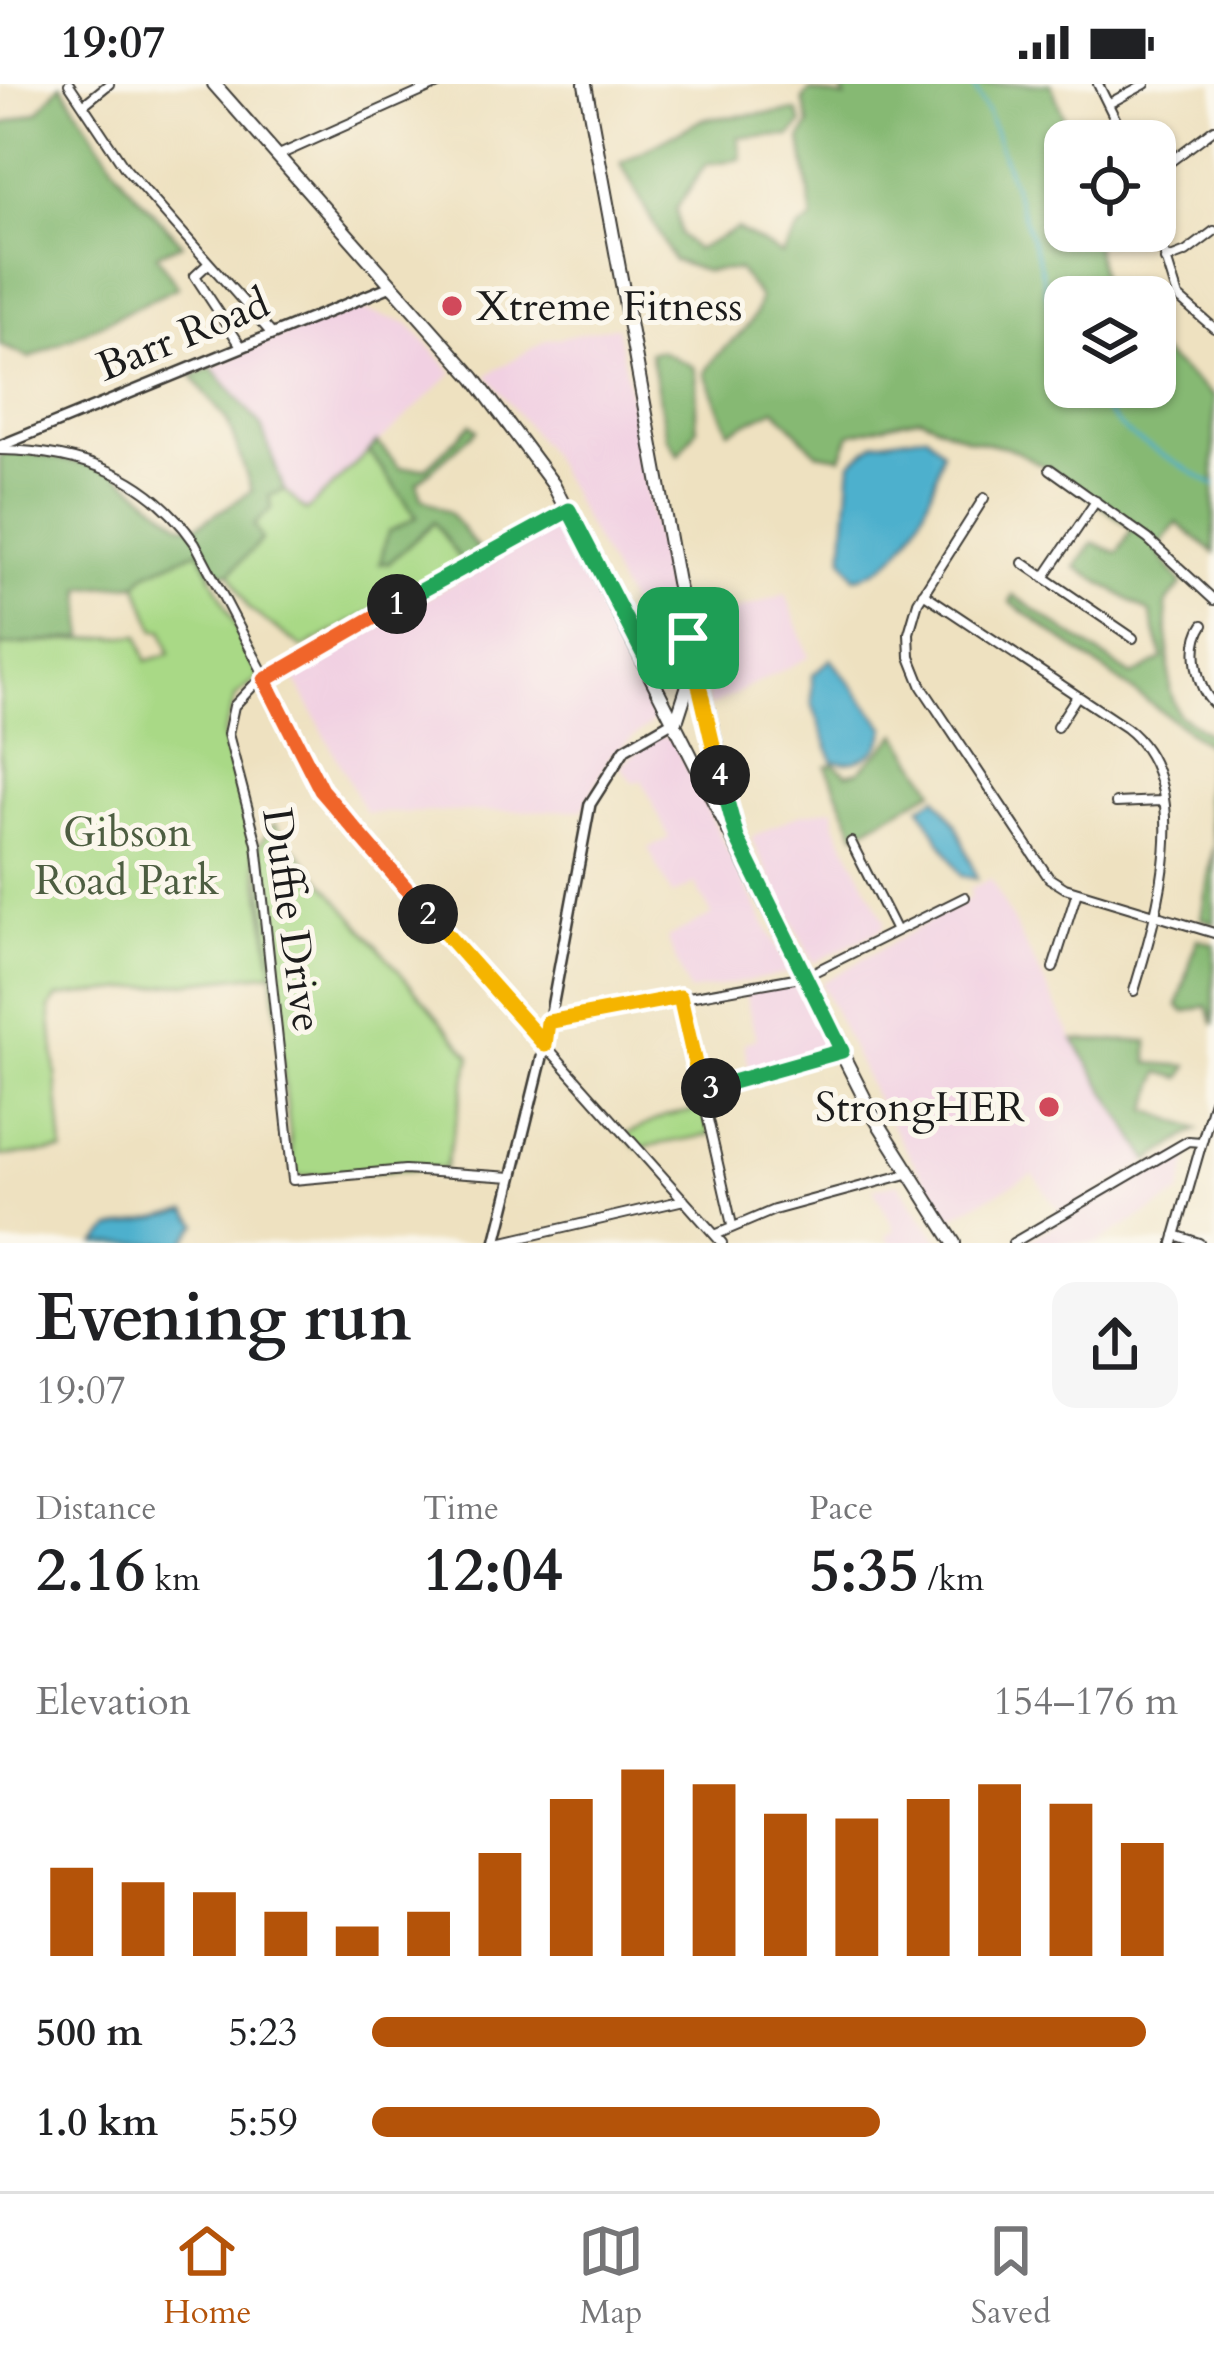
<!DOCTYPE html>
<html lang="en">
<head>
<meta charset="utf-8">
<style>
  :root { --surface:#fff; --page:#f6f6f6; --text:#202124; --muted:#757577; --line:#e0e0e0; --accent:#b45309 }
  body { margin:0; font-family:Cardo,serif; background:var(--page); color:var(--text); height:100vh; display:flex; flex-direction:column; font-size:45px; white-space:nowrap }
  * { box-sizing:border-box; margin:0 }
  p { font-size:39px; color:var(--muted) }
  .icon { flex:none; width:66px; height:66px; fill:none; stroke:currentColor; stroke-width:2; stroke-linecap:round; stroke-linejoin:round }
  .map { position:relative; height:1159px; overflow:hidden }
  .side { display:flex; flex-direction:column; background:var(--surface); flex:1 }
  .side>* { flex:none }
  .buttons { position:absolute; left:1044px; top:36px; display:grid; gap:24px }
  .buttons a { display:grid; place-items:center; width:132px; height:132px; border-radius:24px; background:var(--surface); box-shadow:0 3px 9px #0004; font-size:60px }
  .pin { position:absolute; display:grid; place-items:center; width:102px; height:102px; color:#fff; margin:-51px; border-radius:24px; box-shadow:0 6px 18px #0006 }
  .km { position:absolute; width:60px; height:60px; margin:-30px; border-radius:50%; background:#222; color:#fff; font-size:33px; line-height:60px; text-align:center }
  .round { display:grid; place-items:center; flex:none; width:126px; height:126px; border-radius:24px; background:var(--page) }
  .headline { display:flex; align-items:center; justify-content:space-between; height:204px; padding:0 36px }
  h1 { font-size:66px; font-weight:600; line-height:90px }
  .metrics { display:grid; grid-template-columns:repeat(3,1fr); gap:18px; height:204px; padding:12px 36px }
  .metrics div { display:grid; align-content:center }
  .metrics b { font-size:60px; font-weight:600 }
  .metrics small { font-size:33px; font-weight:400 }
  .metrics p { font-size:33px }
  .chart { height:336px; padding:24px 36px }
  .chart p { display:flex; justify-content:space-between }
  .chart svg { width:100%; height:216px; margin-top:12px; stroke:var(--accent); stroke-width:6 }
  ul { padding:0 36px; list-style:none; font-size:39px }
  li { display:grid; grid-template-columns:192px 144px 1fr; align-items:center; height:90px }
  li i { height:30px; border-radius:15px; background:var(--accent) }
  .status { display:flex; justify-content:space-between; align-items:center; height:84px; padding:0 60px; background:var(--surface); direction:ltr }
  .status svg { height:33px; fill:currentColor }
  .dock { display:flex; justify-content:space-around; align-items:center; height:168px; border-top:3px solid var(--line); background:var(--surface); font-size:33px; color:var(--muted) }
  .dock a { display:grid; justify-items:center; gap:6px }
  .dock .current { color:var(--accent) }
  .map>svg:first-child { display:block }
  .built { fill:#f1d0e2 }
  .green { fill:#a9d986; stroke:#627a51; stroke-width:3 }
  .forest { fill:#86b973; stroke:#516a48; stroke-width:3 }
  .water { fill:#4eb0cd; stroke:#356674; stroke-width:3 }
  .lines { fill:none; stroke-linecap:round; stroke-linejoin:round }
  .stream { stroke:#4eb0cd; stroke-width:3 }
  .minor-casing { stroke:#3c3a35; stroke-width:12 }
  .tertiary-casing { stroke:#3c3a35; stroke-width:14 }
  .primary-casing { stroke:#3c3a35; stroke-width:16 }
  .minor { stroke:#fff; stroke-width:8 }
  .tertiary { stroke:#fff; stroke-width:9 }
  .primary { stroke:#fff; stroke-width:12 }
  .split-1-casing { stroke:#fff; stroke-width:24 }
  .split-2-casing { stroke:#fff; stroke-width:24 }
  .split-3-casing { stroke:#fff; stroke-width:24 }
  .split-4-casing { stroke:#fff; stroke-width:24 }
  .split-5-casing { stroke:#fff; stroke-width:24 }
  .split-1 { stroke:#22a559; stroke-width:15 }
  .split-2 { stroke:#f0652b; stroke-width:15 }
  .split-3 { stroke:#f5b400; stroke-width:15 }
  .split-4 { stroke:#22a559; stroke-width:15 }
  .split-5 { stroke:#f5b400; stroke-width:15 }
  .poi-dot { fill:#d1495b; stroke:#fbf7ec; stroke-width:4.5 }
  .labels { text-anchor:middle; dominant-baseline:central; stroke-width:10; stroke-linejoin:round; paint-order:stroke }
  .poi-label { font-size:42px; fill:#1c1c1c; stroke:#fbf7ec; text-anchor:start }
  .street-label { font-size:42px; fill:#1c1c1c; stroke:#fbf7ec }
  .park-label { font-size:42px; fill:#4d5e41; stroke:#fbf7ec }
</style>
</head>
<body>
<div class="status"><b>19:07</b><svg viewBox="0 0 49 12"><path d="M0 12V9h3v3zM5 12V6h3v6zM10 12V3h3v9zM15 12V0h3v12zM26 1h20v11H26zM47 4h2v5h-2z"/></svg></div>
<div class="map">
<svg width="1214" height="1159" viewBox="0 0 1214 1159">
  <rect width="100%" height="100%" fill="#fbf7ec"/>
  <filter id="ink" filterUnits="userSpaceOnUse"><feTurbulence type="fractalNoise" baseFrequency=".00833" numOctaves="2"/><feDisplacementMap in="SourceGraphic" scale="24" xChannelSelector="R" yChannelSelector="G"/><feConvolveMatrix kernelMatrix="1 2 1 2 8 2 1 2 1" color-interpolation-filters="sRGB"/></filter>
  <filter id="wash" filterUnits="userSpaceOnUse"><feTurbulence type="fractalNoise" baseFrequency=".004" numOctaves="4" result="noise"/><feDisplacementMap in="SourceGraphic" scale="48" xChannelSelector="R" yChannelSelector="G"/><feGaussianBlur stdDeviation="2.7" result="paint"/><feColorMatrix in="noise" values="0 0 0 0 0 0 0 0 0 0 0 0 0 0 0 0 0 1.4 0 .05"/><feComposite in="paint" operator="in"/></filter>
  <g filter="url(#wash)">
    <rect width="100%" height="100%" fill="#eee1c0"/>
    <path class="built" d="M359 225 408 239 453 289 306 427 284 406 261 341 212 284 275 254Z
      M617 242 678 569 659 576 548 368 487 291 546 256Z
      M561 437 660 632 610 672 583 726 366 729 293 591Z
      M786 510 809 573 709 623 695 540Z
      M659 651 673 657 790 889 689 908 667 854 712 831 695 800 672 811 648 764 669 754 642 696 633 699 620 681Z
      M834 724 835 740 885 838 881 846 813 879 751 754 798 731Z
      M991 795 1074 956 1149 1077 1061 1130 1033 1090 948 1135 878 1019 821 899 972 813 969 805Z
      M794 898 828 966 750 988 744 959 756 955 744 905Z
      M1181 1068 1189 1077 1180 1110 1097 1159H1023Z
      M898 1099 928 1142 941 1159H890L886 1151 895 1146 873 1104Z"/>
    <path class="green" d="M369 367 417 434 400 446 390 478 435 438 463 479 303 564 249 525 230 489 261 456 254 441 268 412 284 406 306 427Z
      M199 466 260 594 236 612 223 652 251 745 273 889 58 913 50 923 63 1067 0 1072V562L139 551 146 577 170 570 163 546H155L137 500 145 490Z
      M274 740 471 972 445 1084 298 1092 294 1088 259 761Z
      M705 1025 710 1051 637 1064 625 1051 665 1032Z"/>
    <path class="forest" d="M61 0 125 98 182 160 156 171 178 203 30 274 0 261V41L38 28Z
      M839 0H1051L1073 57H1065V147H1093L1104 213H1065V303H1155V264L1214 313V469L1177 439 1156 466 1182 500 1166 519 1170 606 1178 630 1214 653V839L1201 834 1214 760 1205 714 1209 662 1010 518 1013 511 1132 592 1163 575 1150 529 1076 483 1093 459 1118 469 1132 444 1050 385 1007 363 968 355 919 333 850 350 841 373 817 369 775 325 729 347 705 289C721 258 753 253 760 214L739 186 704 187 673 176 621 79 703 35 797 27 802 40 790 52 738 53 742 75 706 80 676 125 680 150 696 166 737 145 782 171 798 146 813 136 801 55 809 41 803 15 810 7 845 14Z
      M661 267 694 283C701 306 693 321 697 345L679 371 667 353 650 268Z
      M212 284 261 342 284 406 269 412 272 424 254 441 262 455 230 489 214 488 199 466 145 490 137 500 82 504 84 554 0 562V372L13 366 111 385 182 441 197 442 252 407 228 338 192 292Z
      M471 340 477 346 417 399 422 414 449 428 481 469 463 479 434 438 390 478 380 479 388 448 417 433 369 367 377 358 400 384H426Z
      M898 650 934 706 856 750 826 682 834 680 847 690 859 687Z
      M1197 855 1214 860V941L1207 922 1185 928 1178 922Z
      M1074 956 1148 957V979L1189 982 1181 994 1160 988 1148 1026 1198 1045 1149 1077Z"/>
    <path class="water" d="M926 350 942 366C934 410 907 486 855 493L843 474 851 378 876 358Z
      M831 575 886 644C880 671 858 681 833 677L812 619V592Z
      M936 713 956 740 977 795 961 792 920 723Z
      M187 1127 198 1140 183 1159H96L112 1144Z"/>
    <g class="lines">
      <path class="stream" d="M972 0 988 29 1039 178 1065 286
        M1082 303 1128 350 1214 401"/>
    </g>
  </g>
  <g filter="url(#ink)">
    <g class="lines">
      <defs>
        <path id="minor" d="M69 0 125 84 272 250
          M1098 0 1126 57
          M1108 20 1145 0
          M83 21 109 0
          M279 71 438 0
          M1155 89 1214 45
          M1155 139 1178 213 1214 244
          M1165 176 1186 168 1214 147
          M209 179 195 192 241 262
          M0 366C81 367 148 391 195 459L334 724 722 1159
          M1050 385 1148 455 1214 516
          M984 414 918 518 909 549 910 573 922 603 1049 794 1065 804 1214 849
          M1023 479 1133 554
          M1044 494 1096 417
          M923 509 1126 644C1198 700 1156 834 1134 907
          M1203 541C1189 561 1196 603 1214 620
          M1057 643 1077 612
          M1116 719 1161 717
          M851 758 896 847
          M1053 884 1077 808
          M680 913 732 1141
          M549 938 806 892 965 813
          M701 1006 841 968
          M512 1093 405 1086 293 1096 257 760 228 650 234 622 253 602 569 426
          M715 1151 774 1126 907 1090
          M1175 1151 1199 1159
          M499 1159 684 1116
          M1013 1159 1188 1057 1201 1058
          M1173 1159 1214 1016"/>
        <path id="tertiary" d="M0 362 391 202
          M496 1159 545 961 590 720 625 665 677 635"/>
        <path id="primary" d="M214 0 474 294 553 400 873 1031 954 1159
          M585 0 677 498 737 747
          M651 585 675 589 685 573
          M677 635 689 598V573"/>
      </defs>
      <use href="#minor" class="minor-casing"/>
      <use href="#tertiary" class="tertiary-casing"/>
      <use href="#primary" class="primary-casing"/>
      <use href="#minor" class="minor"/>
      <use href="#tertiary" class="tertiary"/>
      <use href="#primary" class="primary"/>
    </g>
  </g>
  <g class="lines" filter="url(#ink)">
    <defs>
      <path id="split-1" d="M397 520 569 426 651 585 678 588 688 554"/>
      <path id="split-2" d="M397 520 265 596 321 706 428 830"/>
      <path id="split-3" d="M428 830 545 961 548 938 680 913 701 1006 711 1004"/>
      <path id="split-4" d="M711 1004 842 967 737 754 720 691"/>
      <path id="split-5" d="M688 554 720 691"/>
    </defs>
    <use href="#split-1" class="split-1-casing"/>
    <use href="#split-2" class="split-2-casing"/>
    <use href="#split-3" class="split-3-casing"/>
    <use href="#split-4" class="split-4-casing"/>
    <use href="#split-5" class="split-5-casing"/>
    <use href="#split-1" class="split-1"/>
    <use href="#split-2" class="split-2"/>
    <use href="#split-3" class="split-3"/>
    <use href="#split-4" class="split-4"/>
    <use href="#split-5" class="split-5"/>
  </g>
  <g class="poi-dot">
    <circle cx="452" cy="222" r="12"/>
    <circle cx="1049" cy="1023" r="12"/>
  </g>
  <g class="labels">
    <g class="poi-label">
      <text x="476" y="222">Xtreme Fitness</text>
      <text x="1025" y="1023" text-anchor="end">StrongHER</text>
    </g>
    <g class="street-label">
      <text transform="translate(183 251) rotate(-22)">Barr Road</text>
      <text transform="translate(292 836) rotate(82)">Duffie Drive</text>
    </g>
    <g class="park-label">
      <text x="127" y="748">Gibson<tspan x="127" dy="48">Road Park</tspan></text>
    </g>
  </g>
</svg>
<div class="buttons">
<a><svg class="icon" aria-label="locate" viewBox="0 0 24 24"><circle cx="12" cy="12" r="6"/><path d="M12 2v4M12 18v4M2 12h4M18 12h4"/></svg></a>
<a><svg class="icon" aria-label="layers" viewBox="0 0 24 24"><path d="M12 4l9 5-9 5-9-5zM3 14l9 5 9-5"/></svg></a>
</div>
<div class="pin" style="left:688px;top:554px;background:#1e9e55"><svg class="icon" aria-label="arrive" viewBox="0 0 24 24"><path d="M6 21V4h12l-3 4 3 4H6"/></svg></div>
<b class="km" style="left:397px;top:520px">1</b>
<b class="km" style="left:428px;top:830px">2</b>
<b class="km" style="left:711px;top:1004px">3</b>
<b class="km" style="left:720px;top:691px">4</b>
</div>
<section class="side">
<div class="headline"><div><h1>Evening run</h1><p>19:07</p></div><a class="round"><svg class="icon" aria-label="share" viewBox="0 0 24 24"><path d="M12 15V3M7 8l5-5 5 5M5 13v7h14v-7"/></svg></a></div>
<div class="metrics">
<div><p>Distance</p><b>2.16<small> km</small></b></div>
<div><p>Time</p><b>12:04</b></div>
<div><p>Pace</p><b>5:35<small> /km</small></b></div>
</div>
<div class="chart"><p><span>Elevation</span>154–176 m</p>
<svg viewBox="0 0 160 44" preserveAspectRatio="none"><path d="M5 44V26M15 44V29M25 44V31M35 44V35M45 44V38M55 44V35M65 44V23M75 44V12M85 44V6M95 44V9M105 44V15M115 44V16M125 44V12M135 44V9M145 44V13M155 44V21"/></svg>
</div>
<ul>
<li><b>500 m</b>5:23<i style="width:96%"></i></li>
<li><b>1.0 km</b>5:59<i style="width:63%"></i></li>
</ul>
</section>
<nav class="dock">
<a class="current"><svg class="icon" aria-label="home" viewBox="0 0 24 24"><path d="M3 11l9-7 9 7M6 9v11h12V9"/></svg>Home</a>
<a><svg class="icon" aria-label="map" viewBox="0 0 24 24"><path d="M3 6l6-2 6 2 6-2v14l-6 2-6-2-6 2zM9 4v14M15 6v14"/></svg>Map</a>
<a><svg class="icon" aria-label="saved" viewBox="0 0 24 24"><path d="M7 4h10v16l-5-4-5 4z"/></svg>Saved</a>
</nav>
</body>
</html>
